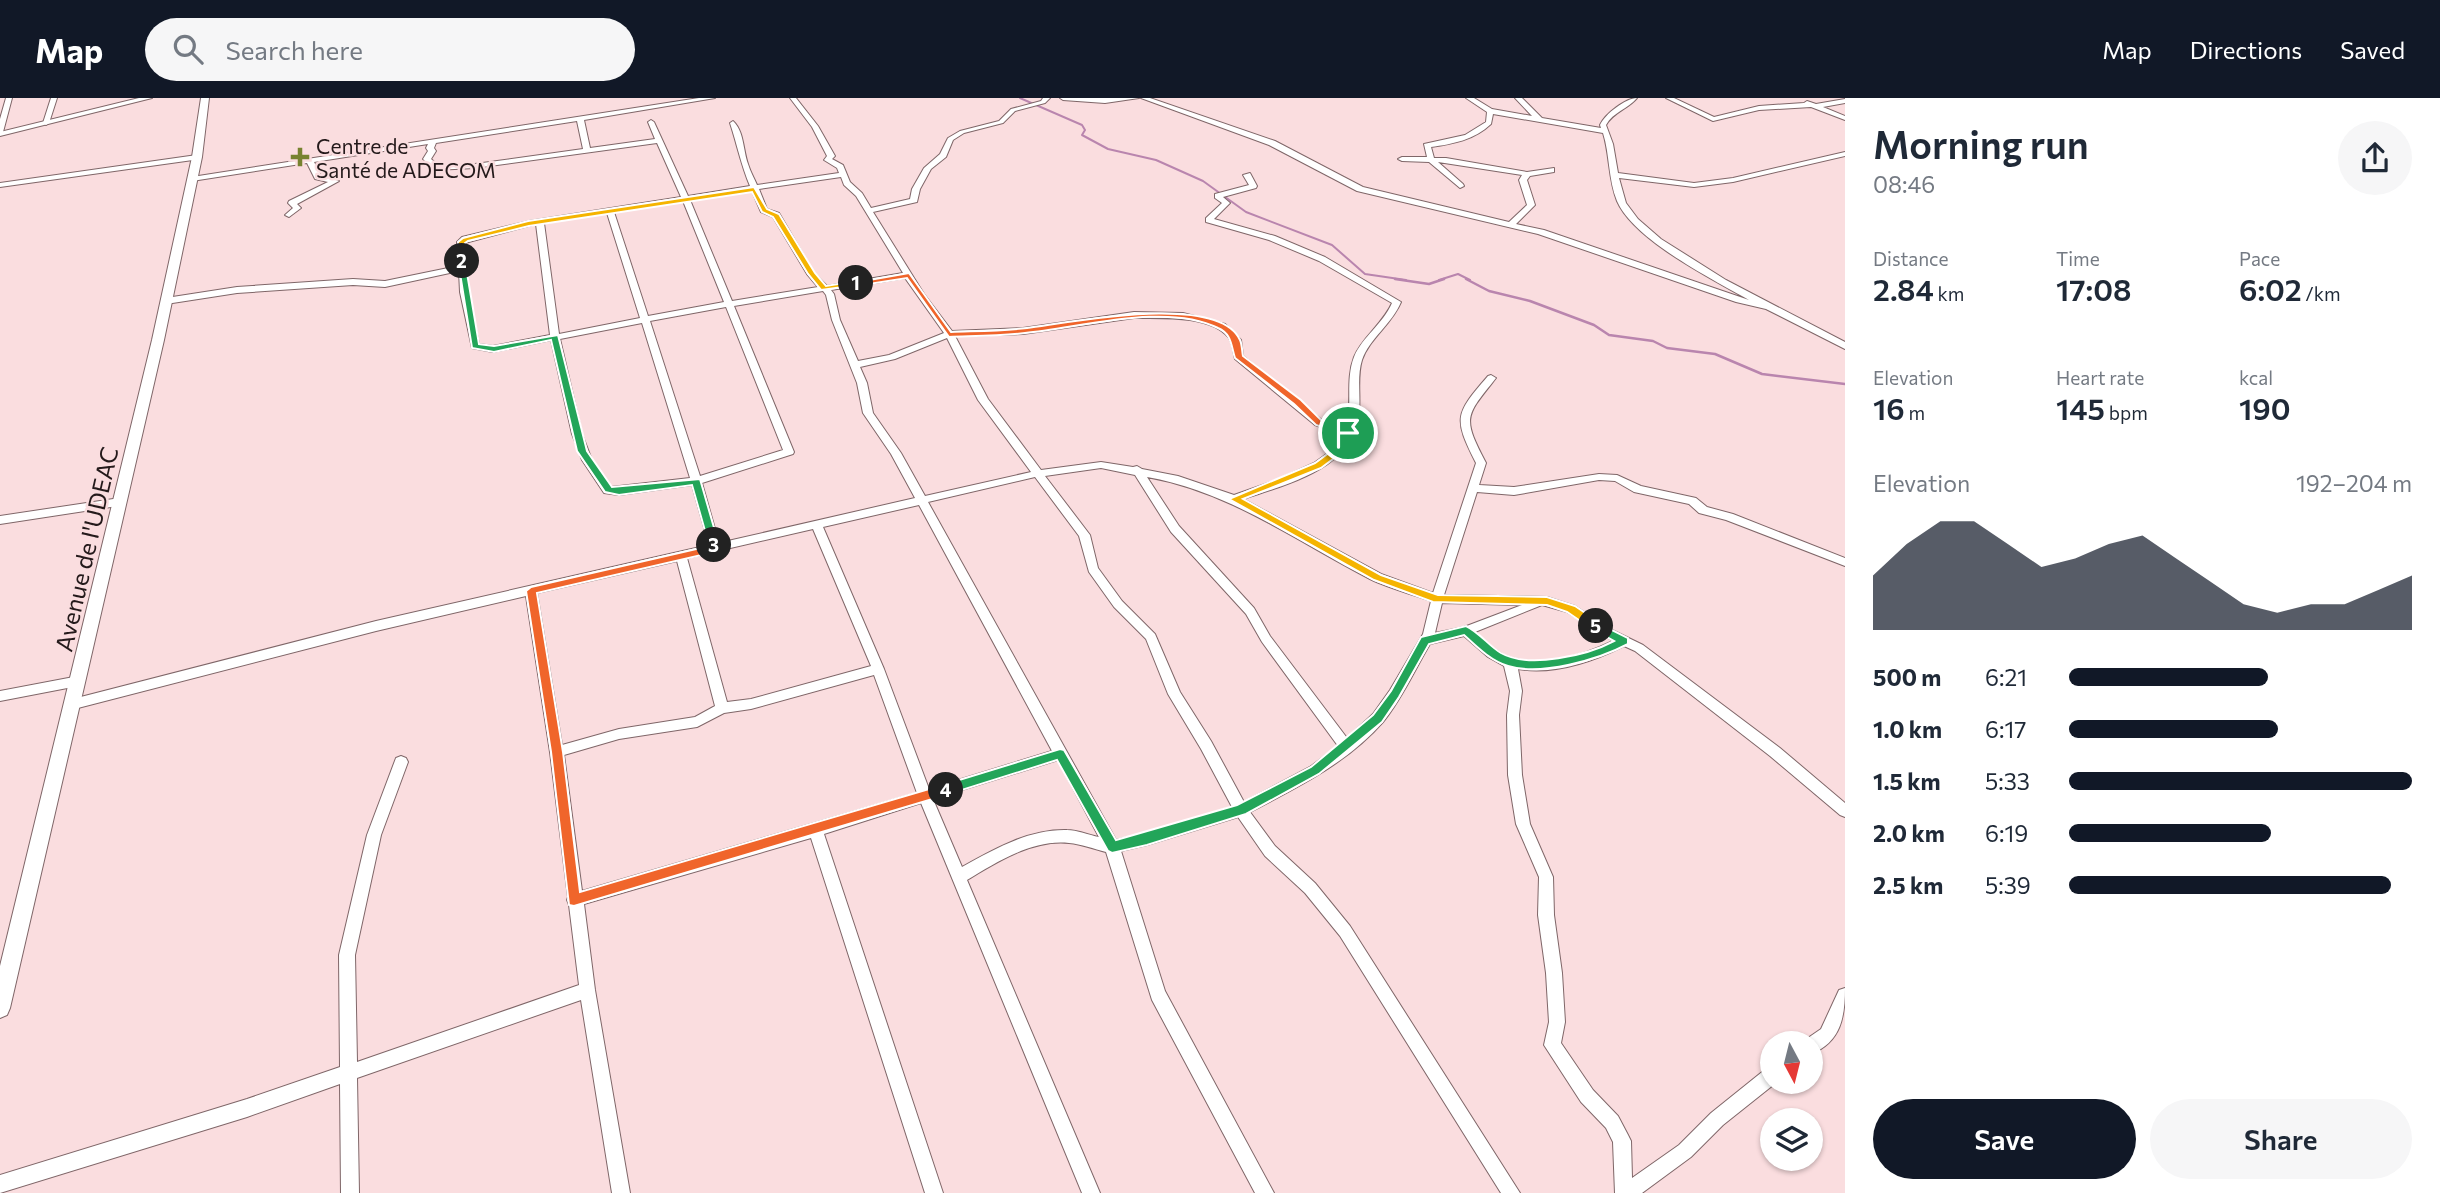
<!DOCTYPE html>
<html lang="en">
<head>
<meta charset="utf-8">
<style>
  :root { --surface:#fff; --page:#f6f6f7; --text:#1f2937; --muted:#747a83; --accent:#111827 }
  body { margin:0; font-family:Commissioner,sans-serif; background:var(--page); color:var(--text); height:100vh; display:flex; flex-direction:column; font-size:26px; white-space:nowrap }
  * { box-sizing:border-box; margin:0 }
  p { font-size:23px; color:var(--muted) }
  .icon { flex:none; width:38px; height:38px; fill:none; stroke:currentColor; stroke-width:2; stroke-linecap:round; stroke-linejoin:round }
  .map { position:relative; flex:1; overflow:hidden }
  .panel { display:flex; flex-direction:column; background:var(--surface); width:595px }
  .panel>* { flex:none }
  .needle { width:46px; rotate:173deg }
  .buttons { position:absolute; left:1760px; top:933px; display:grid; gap:14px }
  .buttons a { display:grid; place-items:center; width:63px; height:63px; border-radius:50%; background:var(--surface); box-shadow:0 2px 5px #0004; font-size:35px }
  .pin { position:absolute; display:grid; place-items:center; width:60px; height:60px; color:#fff; margin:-30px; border:4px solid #fff; border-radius:50%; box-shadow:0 2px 7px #0007 }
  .km { position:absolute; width:35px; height:35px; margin:-18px; border-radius:50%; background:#222; color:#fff; font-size:19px; line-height:35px; text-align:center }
  .round { display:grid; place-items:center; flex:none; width:74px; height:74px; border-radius:37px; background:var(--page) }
  .overview { display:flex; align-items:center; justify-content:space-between; height:119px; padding:0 28px }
  h1 { font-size:38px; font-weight:600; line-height:52px }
  .figures { display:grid; grid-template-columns:repeat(3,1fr); gap:10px; height:119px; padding:7px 28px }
  .figures div { display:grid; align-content:center }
  .figures b { font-size:30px; font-weight:600 }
  .figures small { font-size:19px; font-weight:400 }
  .figures p { font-size:19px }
  .chart { height:196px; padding:14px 28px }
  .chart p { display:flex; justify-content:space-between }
  .chart svg { width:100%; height:126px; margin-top:7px; fill:var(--accent); opacity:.7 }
  .cta { display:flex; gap:14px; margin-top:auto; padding:14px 28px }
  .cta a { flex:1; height:80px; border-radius:42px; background:var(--accent); color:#fff; font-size:28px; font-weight:600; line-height:80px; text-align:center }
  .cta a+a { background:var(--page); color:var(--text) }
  ul { padding:0 28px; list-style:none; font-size:23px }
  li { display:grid; grid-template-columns:112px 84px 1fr; align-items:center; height:52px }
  li i { height:18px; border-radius:9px; background:var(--accent) }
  header { display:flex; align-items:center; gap:42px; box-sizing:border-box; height:98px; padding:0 35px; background:var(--accent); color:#fff }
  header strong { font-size:33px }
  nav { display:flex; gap:38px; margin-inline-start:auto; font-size:24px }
  .search { width:490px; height:63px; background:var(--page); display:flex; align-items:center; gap:18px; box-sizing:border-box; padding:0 24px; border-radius:38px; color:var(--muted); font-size:26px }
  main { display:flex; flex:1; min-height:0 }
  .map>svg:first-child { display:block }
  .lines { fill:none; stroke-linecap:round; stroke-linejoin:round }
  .stream-far1 { stroke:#b985ae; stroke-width:2 }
  .stream { stroke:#b985ae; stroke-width:2.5 }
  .minor-casing { stroke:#7f6668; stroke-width:2 }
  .tertiary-casing { stroke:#7f6668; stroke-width:2 }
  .secondary-casing { stroke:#7f6668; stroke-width:2 }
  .minor { fill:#fff; fill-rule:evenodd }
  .tertiary { fill:#fff; fill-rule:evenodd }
  .secondary { fill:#fff; fill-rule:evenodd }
  .split-1 { fill:#f0652b; stroke:#fff; stroke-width:2 }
  .split-2 { fill:#f5b400; stroke:#fff; stroke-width:2 }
  .split-3 { fill:#22a559; stroke:#fff; stroke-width:2 }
  .split-4 { fill:#f0652b; stroke:#fff; stroke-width:2 }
  .split-5 { fill:#22a559; stroke:#fff; stroke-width:2 }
  .split-6 { fill:#f5b400; stroke:#fff; stroke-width:2 }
  .poi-dot { fill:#77822f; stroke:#fadddf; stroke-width:2.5 }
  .labels { text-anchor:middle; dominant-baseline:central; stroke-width:5; stroke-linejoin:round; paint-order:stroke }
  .far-poi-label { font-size:21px; fill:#241a1b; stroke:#fadddf; text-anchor:start }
  .street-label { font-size:24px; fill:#241a1b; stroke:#fadddf }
</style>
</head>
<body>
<header>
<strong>Map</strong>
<div class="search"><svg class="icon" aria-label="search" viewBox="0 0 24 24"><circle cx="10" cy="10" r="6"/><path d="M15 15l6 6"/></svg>Search here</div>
<nav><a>Map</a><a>Directions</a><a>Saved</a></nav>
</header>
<main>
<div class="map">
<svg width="1845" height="1095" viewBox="0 0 1845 1095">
  <rect width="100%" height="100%" fill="#fadddf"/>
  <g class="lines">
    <path class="stream-far1" d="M1020 0 1082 27 1085 32 1082 37 1108 51 1156 62 1203 83 1246 114 1332 147 1365 176 1406 182
      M1439 182 1458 176 1470 182"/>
    <path class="stream" d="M1395 181 1429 186 1444 181
      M1466 181 1489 193 1530 203 1594 227 1609 237 1653 243 1667 250 1715 256 1762 276 1845 286"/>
    <defs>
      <path id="minor" d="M6 0H12L3 34 0 36V21Z
        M51 0H57L49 25 46 27 43 25Z
        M699 0H715L584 22 590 50 655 41 648 24 651 22 654 24 688 98 750 88C741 67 737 46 730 25L733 23C744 33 743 52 748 66 750 73 754 80 757 87L839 75 837 70 824 62 827 58 812 29 790 0H796L818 28 835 58 832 61 843 67 850 84 862 95 871 110 910 101 912 91 924 70 940 56 948 40 960 33 999 23 1011 11 1041 3 1043 0H1050L1045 5 1015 13 1003 25 964 35 953 42 946 59 931 71 920 91 917 104 873 114 924 196 952 233 1023 230 1134 214 1183 215 1225 226 1241 242 1243 258 1323 323 1346 331C1353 308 1345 282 1354 259 1362 239 1383 226 1392 205L1319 163 1269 142 1206 124V120L1222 105 1215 100V96L1249 87 1243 77 1250 75 1257 88 1256 90 1223 99 1230 105 1214 121 1275 138 1325 159 1401 204C1392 226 1369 241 1362 262 1356 281 1362 302 1358 322 1349 372 1284 387 1243 401L1381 476 1433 495 1476 365C1453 320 1455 316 1488 278L1491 277 1496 280C1465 319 1462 319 1486 365L1479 387 1514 389 1599 376 1617 377 1641 388 1696 400 1707 409 1733 416 1845 460V468L1726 422 1699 415 1689 406 1634 394 1615 383 1599 382 1514 397 1477 394 1444 497 1547 499 1575 508 1608 530 1643 547 1780 650 1845 705V719L1840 717 1770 658 1635 553 1624 548C1592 564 1554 577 1518 571L1522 593 1519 617 1522 677 1530 726 1553 779 1554 817 1562 875 1565 924 1561 945 1593 992 1618 1018 1628 1037 1631 1043 1632 1080 1679 1047 1711 1015 1767 970 1773 968V984H1777L1723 1027 1691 1059 1642 1095H1615L1613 1044 1606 1030 1581 1004 1544 947 1549 924 1546 875 1538 817 1539 779 1516 726 1508 677 1507 617 1510 593 1504 568 1488 559 1464 538 1430 546C1415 571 1402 601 1383 624 1347 665 1298 689 1250 714L1275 748 1315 785 1350 828 1520 1095H1501L1340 838 1305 795 1265 758 1238 719 1147 747 1121 753 1165 893 1274 1095H1255L1152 902 1106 754C1094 751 1081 746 1069 745 1033 741 997 764 967 782L1100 1095H1082L921 705 824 736 943 1095H925L811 740 584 806 595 892 630 1095H612L581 902 357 980 359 1095H341L340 986 247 1019 0 1095V1077L247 1001 340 969 339 857 367 737 396 660 401 658 406 660 408 664 381 737 355 857 357 964 579 887 569 807 567 802 568 799 550 654 526 498 376 533 74 611 69 610 68 606 69 602 376 523 709 447 692 387 619 397 604 395 582 362 572 336 551 242 493 254 472 250 460 194 459 173 385 189 353 187 237 195 166 206 162 203 166 200 237 189 353 181 385 183 458 168 457 144 462 139 529 123 681 99 657 45 475 70 434 72 423 61 428 53 426 50 428 46 314 64 321 77 339 83 297 106 301 110 289 119 285 117 293 110 288 105 289 103 328 84 315 81 307 65 192 83 188 81 192 79ZM577 23 583 51 475 66 439 68 431 61 436 53 434 50 436 45ZM841 79 844 87 856 98 903 175 827 188 814 175 779 115 767 111 759 91ZM752 93 761 114 773 119 807 176 818 189 732 203 690 102ZM683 103 724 204 648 218 614 114ZM607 115 640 220 559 236 544 125ZM536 126 550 237 493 248 479 246 468 194 465 145ZM905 180 944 235 889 257 858 263 840 222 834 196 831 192ZM823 193 826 197 832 222 857 285 863 315 891 356 915 400 719 445 702 385 793 356 794 354 734 208ZM726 209 783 352 700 378 650 223ZM1134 220C1161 220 1211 217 1229 240 1233 246 1233 254 1235 261L1315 327 1343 337 1328 355 1314 365 1279 381 1234 397 1178 378 1142 371 1137 368 1133 369 1101 364 1041 372 988 301 955 238 1023 236ZM642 225 690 380 611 389 592 362 582 336 560 241ZM947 240 978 302 1031 374 925 398 901 355 873 315 867 285 860 269 895 261ZM1101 370 1135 377 1171 434 1246 516 1262 544 1338 648 1310 669 1244 704 1211 643 1180 594 1155 536 1122 503 1098 470 1090 437 1045 378ZM1035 379 1079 438 1089 474 1114 509 1146 541 1168 596 1201 651 1232 709 1147 735 1116 742 928 404ZM1147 379C1231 394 1296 443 1370 481 1389 490 1411 496 1431 503L1423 536 1390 592 1373 616 1347 640 1270 538 1254 510 1179 428ZM919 407 1052 653 929 691 884 571 823 429ZM813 431 871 568 751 601 727 604 687 460ZM677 463 715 608 695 619 619 631 562 647 537 495ZM1442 505 1522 507 1464 529 1435 535ZM1542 507 1567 514 1613 543C1584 557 1544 570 1511 560 1498 556 1486 544 1475 534ZM874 577 917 695 582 793 564 657 619 641 697 629 724 615 751 611ZM1058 662 1099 739C1089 737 1077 732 1067 732 1029 731 994 751 962 769L933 701Z
        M1060 0H1139L1105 5 1063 2Z
        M1141 0H1150L1275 43 1363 89 1509 124 1527 107 1519 82 1522 77 1438 64 1463 86 1464 88 1460 90 1429 64 1402 63 1398 61 1402 59H1427L1424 46 1465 37 1486 24 1487 14 1466 0H1474L1492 11 1532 18 1515 0H1522L1542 20 1601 30 1600 27C1605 16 1626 0 1637 0 1628 11 1613 14 1606 27L1613 46 1618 75 1694 85 1733 80 1845 54V58L1733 84 1694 89 1619 80 1626 105 1638 121 1661 141 1726 182 1845 244V251L1766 211 1736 204 1538 136 1357 93 1269 47ZM1493 16 1603 35C1610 57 1608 81 1617 103 1634 142 1712 181 1749 202L1544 132 1516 126 1535 107 1527 82 1530 78 1554 74V70L1527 74 1446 60H1434L1431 49C1453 46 1474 42 1491 26Z
        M1666 0H1674L1714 19 1759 8 1804 5 1807 3 1816 6 1845 1V5L1823 9 1845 18V22L1811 9 1759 12 1713 23Z
        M197 57H200V61L0 89V85Z
        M120 400 125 404 124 407 0 426V418Z
        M79 578 83 579 85 583 83 587 0 603V593Z
        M1845 890C1845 919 1841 944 1811 956V945H1804L1805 942 1821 931 1839 892Z"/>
      <path id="tertiary" d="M139 0H152L0 38V34Z"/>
      <path id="secondary" d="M201 0H209L202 59 164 242 10 910 7 917 0 920V868L152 242 192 59Z"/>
    </defs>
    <use href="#minor" class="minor-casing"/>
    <use href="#tertiary" class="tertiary-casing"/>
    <use href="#secondary" class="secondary-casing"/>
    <use href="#minor" class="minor"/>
    <use href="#tertiary" class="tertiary"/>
    <use href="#secondary" class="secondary"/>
  </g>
  <path class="split-1" d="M909 175 951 234C976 233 1002 233 1027 230 1068 225 1218 194 1240 242 1242 246 1242 253 1243 258L1301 302 1322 323 1353 335 1348 338 1316 327 1294 306 1235 260C1231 248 1232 236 1218 230 1166 204 1080 230 1025 235 1000 238 974 238 949 239L907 180 856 188 852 185Z"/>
  <path class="split-2" d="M754 89 767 111 779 116 815 175 826 188 856 183 858 187 821 192 808 176 773 119 762 114 752 94 529 128 468 143 465 145V163L462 165 458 163V144L463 140 528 123Z"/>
  <path class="split-3" d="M462 160 465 163 479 246 494 248 558 237 587 353 612 389 700 381 719 447 718 450 709 447 692 387 619 397 605 394 577 353 551 242 494 254 472 250 458 163Z"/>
  <path class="split-4" d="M714 443 719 447V453L537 495 563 654 580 794 946 686 952 692 946 697 574 808 569 807 551 654 526 493 531 489 709 448Z"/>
  <path class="split-5" d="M1596 524 1628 540V546C1598 562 1541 578 1508 568 1491 563 1477 549 1464 537L1429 546 1399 599 1382 624 1319 676 1246 716 1147 747 1112 755 1108 753 1057 662 946 697 940 692 946 686 1060 651 1064 652 1116 742 1237 707 1311 669 1373 617 1391 593 1421 539 1466 528C1479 534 1489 548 1501 555 1529 571 1588 557 1614 543L1592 531V525Z"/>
  <path class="split-6" d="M1345 333 1353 335 1337 358 1321 370 1243 401 1381 477 1438 497 1547 499 1575 508 1600 525V531H1592L1567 514 1547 507 1433 504 1374 482 1229 401 1315 365 1330 354Z"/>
  <path class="poi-dot" d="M296.5 48.5h7v7h7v7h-7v7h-7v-7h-7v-7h7z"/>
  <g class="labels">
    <g class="far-poi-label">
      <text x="316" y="47">Centre de<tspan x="316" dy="24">Santé de ADECOM</tspan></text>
    </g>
    <g class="street-label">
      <text transform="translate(86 451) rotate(-77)">Avenue de I'UDEAC</text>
    </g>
  </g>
</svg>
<div class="buttons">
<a><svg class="needle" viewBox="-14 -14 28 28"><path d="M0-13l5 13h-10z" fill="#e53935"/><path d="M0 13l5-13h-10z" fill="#747a83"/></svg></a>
<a><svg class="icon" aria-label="layers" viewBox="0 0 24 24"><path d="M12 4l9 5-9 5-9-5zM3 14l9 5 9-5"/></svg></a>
</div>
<div class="pin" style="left:1348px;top:335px;background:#1e9e55"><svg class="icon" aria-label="arrive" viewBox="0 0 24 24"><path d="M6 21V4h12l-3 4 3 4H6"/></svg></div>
<b class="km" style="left:856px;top:185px">1</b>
<b class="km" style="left:462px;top:163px">2</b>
<b class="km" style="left:714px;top:447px">3</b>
<b class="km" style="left:946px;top:692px">4</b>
<b class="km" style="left:1596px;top:528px">5</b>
</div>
<section class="panel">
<div class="overview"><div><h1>Morning run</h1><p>08:46</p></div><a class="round"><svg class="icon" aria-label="share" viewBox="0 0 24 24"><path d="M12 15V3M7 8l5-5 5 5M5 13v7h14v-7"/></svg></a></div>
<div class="figures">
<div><p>Distance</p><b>2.84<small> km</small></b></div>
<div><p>Time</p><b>17:08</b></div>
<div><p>Pace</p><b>6:02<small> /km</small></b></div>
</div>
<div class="figures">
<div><p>Elevation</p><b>16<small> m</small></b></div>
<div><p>Heart rate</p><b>145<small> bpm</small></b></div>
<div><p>kcal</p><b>190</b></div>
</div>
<div class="chart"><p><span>Elevation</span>192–204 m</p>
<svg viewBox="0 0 160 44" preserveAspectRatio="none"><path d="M0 44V25L10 14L20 6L30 6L40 14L50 22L60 19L70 14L80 11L90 19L100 27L110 35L120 38L130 35L140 35L150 30L160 25V44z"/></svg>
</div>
<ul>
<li><b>500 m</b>6:21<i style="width:58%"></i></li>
<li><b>1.0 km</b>6:17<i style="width:61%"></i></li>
<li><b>1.5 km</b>5:33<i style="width:100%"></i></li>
<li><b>2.0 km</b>6:19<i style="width:59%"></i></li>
<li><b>2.5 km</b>5:39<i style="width:94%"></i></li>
</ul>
<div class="cta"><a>Save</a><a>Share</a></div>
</section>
</main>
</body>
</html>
